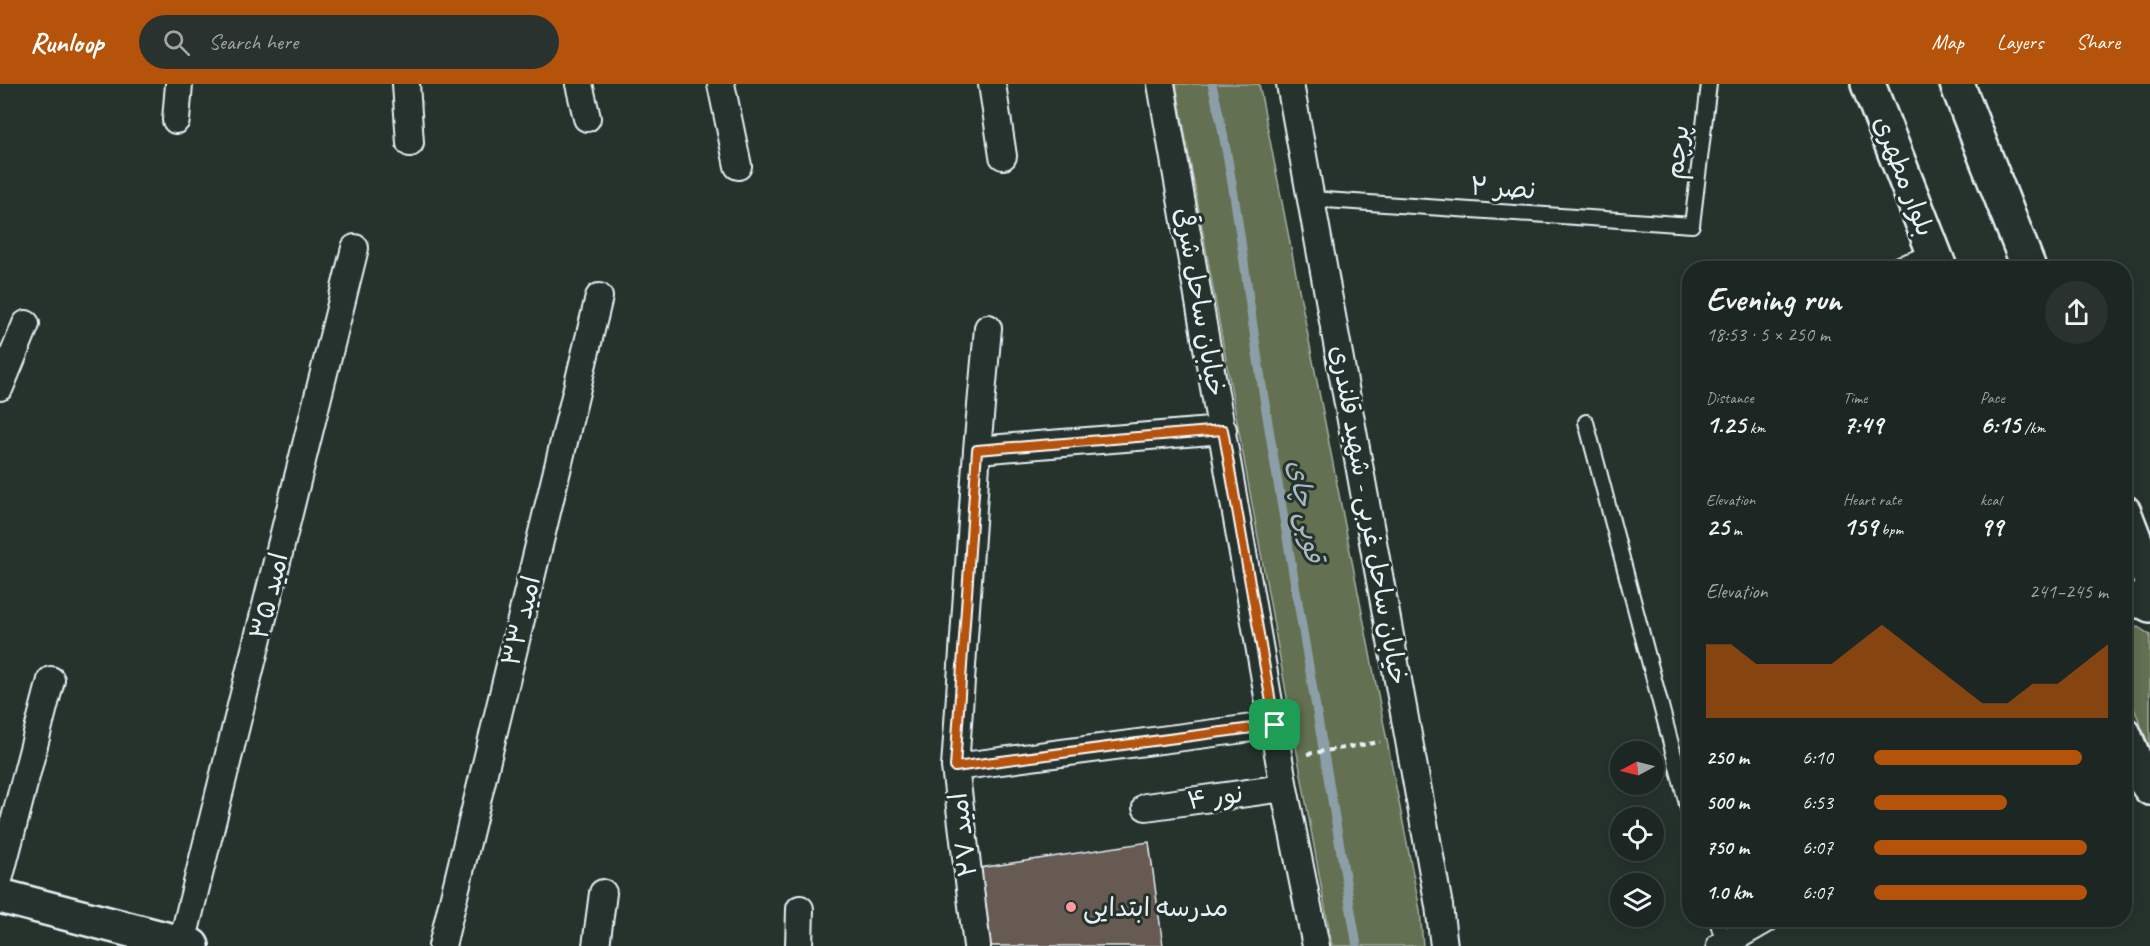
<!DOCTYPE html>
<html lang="en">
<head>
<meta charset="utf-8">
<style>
  :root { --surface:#1c2622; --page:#29322f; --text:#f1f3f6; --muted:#a0a5a5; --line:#3a4340; --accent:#b45309 }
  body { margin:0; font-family:Caveat,"Playpen Sans Arabic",sans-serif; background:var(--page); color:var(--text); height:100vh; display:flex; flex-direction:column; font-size:22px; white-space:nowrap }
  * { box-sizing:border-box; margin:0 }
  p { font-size:20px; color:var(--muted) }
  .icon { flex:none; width:33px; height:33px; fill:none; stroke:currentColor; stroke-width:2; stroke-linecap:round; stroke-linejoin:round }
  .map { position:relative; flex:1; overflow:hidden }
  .sheet { position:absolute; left:1682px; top:177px; width:450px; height:666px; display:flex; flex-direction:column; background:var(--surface); border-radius:24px; box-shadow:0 3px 15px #0003,0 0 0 2px var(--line) }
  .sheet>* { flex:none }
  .needle { width:39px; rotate:263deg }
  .buttons { position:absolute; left:1610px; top:657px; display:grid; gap:12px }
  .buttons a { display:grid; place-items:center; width:54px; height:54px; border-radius:50%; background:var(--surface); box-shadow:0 3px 15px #0003,0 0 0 2px var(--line); font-size:30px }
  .pin { position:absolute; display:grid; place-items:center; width:51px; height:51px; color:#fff; margin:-26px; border-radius:12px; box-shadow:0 3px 9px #0006 }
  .round { display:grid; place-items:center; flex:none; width:63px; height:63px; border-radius:32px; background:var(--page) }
  .head { display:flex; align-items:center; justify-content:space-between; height:102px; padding:0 24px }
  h1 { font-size:33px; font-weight:700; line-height:45px }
  .figures { display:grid; grid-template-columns:repeat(3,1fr); gap:9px; height:102px; padding:6px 24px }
  .figures div { display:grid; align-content:center }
  .figures b { font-size:26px; font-weight:700 }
  .figures small { font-size:16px; font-weight:400 }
  .figures p { font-size:16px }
  .chart { height:168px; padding:12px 24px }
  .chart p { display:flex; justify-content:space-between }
  .chart svg { width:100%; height:108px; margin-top:6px; fill:var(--accent); opacity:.7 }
  ul { padding:0 24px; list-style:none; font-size:20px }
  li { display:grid; grid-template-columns:96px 72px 1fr; align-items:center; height:45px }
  li i { height:15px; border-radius:8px; background:var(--accent) }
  header { display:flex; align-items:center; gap:36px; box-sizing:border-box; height:84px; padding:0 30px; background:var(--accent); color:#fff }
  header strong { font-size:28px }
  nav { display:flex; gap:33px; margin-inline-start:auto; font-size:21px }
  .search { width:420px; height:54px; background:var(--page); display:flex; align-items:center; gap:15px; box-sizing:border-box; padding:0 21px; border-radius:33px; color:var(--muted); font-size:22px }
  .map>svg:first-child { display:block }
  .green { fill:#637051; stroke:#a6b0a4; stroke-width:1.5 }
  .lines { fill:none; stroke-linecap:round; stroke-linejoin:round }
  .stream { stroke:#8c9fa8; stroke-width:9 }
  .building { fill:#665a53; stroke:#e8f1f8; stroke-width:1.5 }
  .service-casing { stroke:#e8f1f8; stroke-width:18 }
  .minor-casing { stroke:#e8f1f8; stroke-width:30 }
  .secondary-casing { stroke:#e8f1f8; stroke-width:38 }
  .path { stroke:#e8f1f8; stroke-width:4; stroke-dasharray:6 4.5; stroke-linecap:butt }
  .service { stroke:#26332d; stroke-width:14 }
  .minor { stroke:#26332d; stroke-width:26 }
  .secondary { stroke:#26332d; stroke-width:33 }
  .route-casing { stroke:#fff; stroke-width:12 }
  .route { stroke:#b45309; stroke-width:8 }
  .poi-dot { fill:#ff9aa2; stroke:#26332d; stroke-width:2 }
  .labels { text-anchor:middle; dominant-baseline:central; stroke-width:6; stroke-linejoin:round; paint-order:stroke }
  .street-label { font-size:26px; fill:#e8f1f8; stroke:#26332d }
  .poi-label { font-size:26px; fill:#e8f1f8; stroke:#26332d; text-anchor:start }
  .water-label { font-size:27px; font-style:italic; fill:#aabac3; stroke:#26332d }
</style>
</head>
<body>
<header>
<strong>Runloop</strong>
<div class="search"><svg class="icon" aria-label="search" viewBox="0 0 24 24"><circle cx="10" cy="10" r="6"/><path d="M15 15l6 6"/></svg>Search here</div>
<nav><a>Map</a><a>Layers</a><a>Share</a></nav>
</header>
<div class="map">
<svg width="2150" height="862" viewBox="0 0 2150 862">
  <rect width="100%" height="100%" fill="#26332d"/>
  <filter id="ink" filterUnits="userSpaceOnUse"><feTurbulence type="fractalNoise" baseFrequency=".0167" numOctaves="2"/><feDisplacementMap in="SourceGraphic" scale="12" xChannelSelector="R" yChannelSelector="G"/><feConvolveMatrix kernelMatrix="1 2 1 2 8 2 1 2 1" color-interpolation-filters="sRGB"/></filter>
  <g filter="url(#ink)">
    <path class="green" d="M1176 0H1259L1420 826 1423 862H1332Z
      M2138 543 2150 551V664L2124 600V547Z"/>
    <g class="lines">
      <path class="stream" d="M1212 0C1236 97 1245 196 1261 295 1291 484 1325 673 1357 862"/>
    </g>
    <path class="building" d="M1149 758 1163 862H990L980 784Z"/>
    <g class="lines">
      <defs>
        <path id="service" d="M1311 115 1692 141 1709 0
          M1887 184 1934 168
          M1586 338 1689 728
          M1717 836 1724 860"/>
        <path id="minor" d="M406 0 410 59
          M579 0 587 34
          M721 0 738 82
          M992 0 1003 72
          M1161 0 1284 704 1316 862
          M1290 0 1439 822 1444 862
          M176 36 179 0
          M0 303 26 240
          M977 366 1223 346
          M955 683 1275 641
          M1146 723 1284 704
          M0 792 51 596
          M182 859 355 164
          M442 862 599 213
          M596 862 603 809
          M799 862 800 825
          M977 862 955 683 977 366 988 244
          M1720 862 1765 836"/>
        <path id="secondary" d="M1868 0 1940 184
          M1957 0 2029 184
          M2124 428 2150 495
          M2124 517H2142L2150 521
          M2124 650 2141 691 2150 704
          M0 812 192 862"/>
      </defs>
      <use href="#service" class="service-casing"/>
      <use href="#minor" class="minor-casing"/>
      <use href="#secondary" class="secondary-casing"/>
      <path class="path" d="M1307 670 1380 658"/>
      <use href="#service" class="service"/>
      <use href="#minor" class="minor"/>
      <use href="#secondary" class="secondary"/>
    </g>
  </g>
  <g class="lines" filter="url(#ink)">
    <defs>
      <path id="route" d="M1223 346 1275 641 955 683 977 366Z"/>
    </defs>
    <use href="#route" class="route-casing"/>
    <use href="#route" class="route"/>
  </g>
  <circle class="poi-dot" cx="1071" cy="823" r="6"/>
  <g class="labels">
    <g class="street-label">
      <text transform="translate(1677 68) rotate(-83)">پرچم</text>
      <text transform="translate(1904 92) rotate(69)">بلوار مطهری</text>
      <text transform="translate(1503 104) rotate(4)">نصر ۲</text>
      <text transform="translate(1200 218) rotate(80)">خیابان ساحل شرقی</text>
      <text transform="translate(1369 431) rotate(80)">خیابان ساحل غربی - شهید قلندری</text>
      <text transform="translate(269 512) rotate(-76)">امید ۳۵</text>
      <text transform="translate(521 537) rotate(-76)">امید ۳۳</text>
      <text transform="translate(1215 713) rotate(-8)">نور ۴</text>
      <text transform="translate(963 751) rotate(-97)">امید ۲۷</text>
    </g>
    <g class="poi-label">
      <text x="1083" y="823">مدرسه ابتدایی</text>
    </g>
    <g class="water-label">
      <text transform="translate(1306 427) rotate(80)">قوبی چای</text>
    </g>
  </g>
</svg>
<div class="buttons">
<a><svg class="needle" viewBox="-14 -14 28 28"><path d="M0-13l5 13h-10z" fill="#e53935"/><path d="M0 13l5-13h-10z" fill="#a0a5a5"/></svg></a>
<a><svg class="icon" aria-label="locate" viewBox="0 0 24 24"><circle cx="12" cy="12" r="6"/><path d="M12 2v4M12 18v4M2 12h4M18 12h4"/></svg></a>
<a><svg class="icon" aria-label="layers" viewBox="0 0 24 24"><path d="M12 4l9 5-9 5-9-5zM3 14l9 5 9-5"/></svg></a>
</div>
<div class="pin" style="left:1275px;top:641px;background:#1e9e55"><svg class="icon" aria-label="arrive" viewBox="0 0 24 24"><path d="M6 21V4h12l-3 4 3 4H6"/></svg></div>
<section class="sheet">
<div class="head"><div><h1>Evening run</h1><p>18:53 · 5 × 250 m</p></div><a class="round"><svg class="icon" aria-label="share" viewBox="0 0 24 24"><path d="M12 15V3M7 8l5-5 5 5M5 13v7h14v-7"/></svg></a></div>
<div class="figures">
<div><p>Distance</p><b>1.25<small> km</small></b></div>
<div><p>Time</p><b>7:49</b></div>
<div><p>Pace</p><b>6:15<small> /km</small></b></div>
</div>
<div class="figures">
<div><p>Elevation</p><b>25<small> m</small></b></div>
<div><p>Heart rate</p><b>159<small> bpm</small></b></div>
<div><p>kcal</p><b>99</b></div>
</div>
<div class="chart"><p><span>Elevation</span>241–245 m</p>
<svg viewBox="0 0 160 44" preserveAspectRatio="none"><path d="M0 44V14L10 14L20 22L30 22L40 22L50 22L60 14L70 6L80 14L90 22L100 30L110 38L120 38L130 30L140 30L150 22L160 14V44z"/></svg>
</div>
<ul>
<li><b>250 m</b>6:10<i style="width:89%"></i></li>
<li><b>500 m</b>6:53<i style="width:57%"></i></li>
<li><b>750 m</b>6:07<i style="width:91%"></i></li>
<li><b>1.0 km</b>6:07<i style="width:91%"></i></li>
</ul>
</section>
</div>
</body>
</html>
